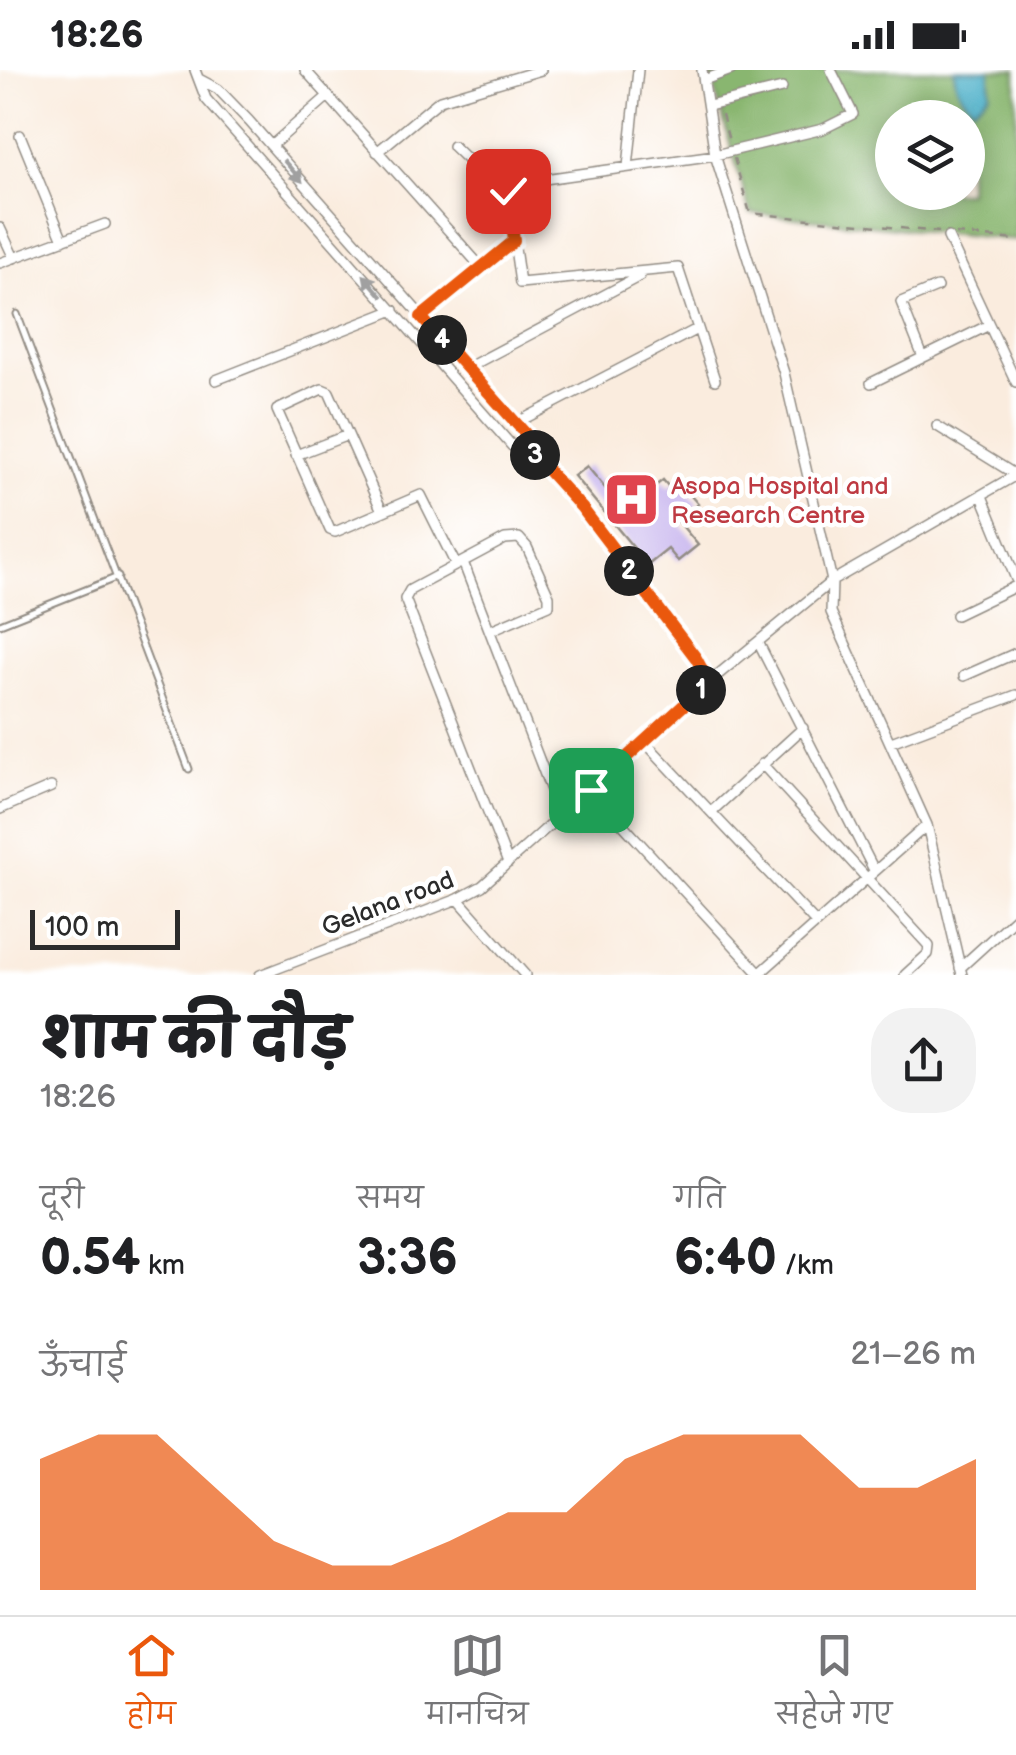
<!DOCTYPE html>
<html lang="hi">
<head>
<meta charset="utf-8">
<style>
  :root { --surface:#fff; --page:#f2f2f2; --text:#202124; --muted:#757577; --line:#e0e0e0; --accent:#ea580c }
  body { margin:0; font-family:"Balsamiq Sans","Playpen Sans Deva",sans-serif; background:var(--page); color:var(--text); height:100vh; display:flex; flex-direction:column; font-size:38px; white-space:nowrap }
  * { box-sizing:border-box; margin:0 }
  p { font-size:32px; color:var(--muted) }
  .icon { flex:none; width:55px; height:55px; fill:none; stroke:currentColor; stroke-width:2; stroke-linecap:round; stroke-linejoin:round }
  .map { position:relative; height:905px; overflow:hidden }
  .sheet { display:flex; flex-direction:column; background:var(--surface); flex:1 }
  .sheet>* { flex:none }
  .tools { position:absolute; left:875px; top:30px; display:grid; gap:20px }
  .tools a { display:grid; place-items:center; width:110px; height:110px; border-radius:50%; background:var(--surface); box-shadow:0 5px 25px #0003; font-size:50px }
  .scale { position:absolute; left:30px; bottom:25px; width:150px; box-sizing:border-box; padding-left:10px; border:5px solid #2b2b2b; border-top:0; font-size:28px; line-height:35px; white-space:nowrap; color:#2b2b2b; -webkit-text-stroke:8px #fff; paint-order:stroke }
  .pin { position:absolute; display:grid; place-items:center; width:85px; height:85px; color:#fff; margin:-42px; border-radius:20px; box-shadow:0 5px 15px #0006 }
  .km { position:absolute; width:50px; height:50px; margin:-25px; border-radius:50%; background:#222; color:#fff; font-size:28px; line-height:50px; text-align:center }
  .round { display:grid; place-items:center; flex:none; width:105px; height:105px; border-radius:40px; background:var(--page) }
  .summary { display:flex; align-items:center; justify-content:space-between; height:170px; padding:0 40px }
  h1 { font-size:55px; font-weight:800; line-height:75px }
  .metrics { display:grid; grid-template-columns:repeat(3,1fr); gap:15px; height:170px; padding:10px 40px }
  .metrics div { display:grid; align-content:center }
  .metrics b { font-size:50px; font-weight:800 }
  .metrics small { font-size:28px; font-weight:400 }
  .metrics p { font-size:28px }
  .chart { height:280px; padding:20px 40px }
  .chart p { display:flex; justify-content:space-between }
  .chart svg { width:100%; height:180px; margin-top:10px; fill:var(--accent); opacity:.7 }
  .status { display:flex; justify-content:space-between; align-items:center; height:70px; padding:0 50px; background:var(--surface); direction:ltr }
  .status svg { height:28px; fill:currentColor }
  .dock { display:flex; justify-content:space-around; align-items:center; height:140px; border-top:2px solid var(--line); background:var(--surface); font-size:28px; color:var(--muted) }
  .dock a { display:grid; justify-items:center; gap:5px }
  .dock .active { color:var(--accent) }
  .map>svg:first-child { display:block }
  .forest { fill:#89b66f; stroke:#5a704d; stroke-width:2.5; fill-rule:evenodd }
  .water { fill:#49afc8; stroke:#3a6d7a; stroke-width:2.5 }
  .building { fill:#c8b6ee }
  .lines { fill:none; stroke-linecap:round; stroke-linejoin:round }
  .service-casing { stroke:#928c84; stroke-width:9 }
  .minor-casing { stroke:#928c84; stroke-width:12 }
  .path { stroke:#928c84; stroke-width:2.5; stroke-dasharray:8 8; stroke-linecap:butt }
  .service { stroke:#fff; stroke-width:5 }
  .minor { stroke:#fff; stroke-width:9 }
  .oneway { fill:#a0a0a0 }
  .route-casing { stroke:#fff; stroke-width:20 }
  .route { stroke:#ea580c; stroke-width:12 }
  .labels { text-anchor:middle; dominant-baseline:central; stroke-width:9; stroke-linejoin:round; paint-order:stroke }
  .health-label { font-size:25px; fill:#be3a42; stroke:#fff; text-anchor:start }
  .street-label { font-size:25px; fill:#2b2b2b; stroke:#fff }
</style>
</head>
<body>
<div class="status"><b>18:26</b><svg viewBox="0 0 49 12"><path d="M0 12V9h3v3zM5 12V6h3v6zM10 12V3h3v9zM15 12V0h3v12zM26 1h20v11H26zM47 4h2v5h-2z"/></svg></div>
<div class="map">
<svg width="1016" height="905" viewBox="0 0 1016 905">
  <rect width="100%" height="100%" fill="#fff"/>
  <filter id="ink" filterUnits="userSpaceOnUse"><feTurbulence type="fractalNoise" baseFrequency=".01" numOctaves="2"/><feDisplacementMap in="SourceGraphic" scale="20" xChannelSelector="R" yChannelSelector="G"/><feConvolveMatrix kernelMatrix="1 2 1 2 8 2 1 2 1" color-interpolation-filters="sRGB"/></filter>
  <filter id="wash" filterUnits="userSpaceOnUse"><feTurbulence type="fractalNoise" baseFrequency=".0048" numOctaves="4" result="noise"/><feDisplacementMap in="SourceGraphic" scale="40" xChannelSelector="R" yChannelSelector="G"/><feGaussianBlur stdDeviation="2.25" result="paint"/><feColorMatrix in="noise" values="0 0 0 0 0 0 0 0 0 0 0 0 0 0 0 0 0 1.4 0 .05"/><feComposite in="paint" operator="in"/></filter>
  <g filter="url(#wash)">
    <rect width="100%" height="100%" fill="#faecde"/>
    <path class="forest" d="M709 0H1016V170L750 143ZM892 48H968V122H892Z"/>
    <path class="water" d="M954 0H990V23L974 38C961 27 955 18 954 0Z"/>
    <g id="blocks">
      <path class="building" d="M587 396 614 429 640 409 649 421 663 410 669 417 677 410 698 434 678 451 698 475 678 491 668 479 648 495 574 406Z"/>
    </g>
  </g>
  <g filter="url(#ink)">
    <use href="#blocks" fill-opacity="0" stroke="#928c84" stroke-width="2.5"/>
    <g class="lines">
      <defs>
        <path id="service" d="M17 244 189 699
          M0 554 118 507"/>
        <path id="minor" d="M195 0 206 29 512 376 535 386
          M305 0 482 198 514 171 507 128V121L516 113 715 85 823 59 853 44 831 0
          M702 0 715 85 784 303 832 511 831 542 927 755 962 905
          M199 9 218 19 249 51 525 363 535 386 582 438 697 588 709 612 482 816 458 829 260 905
          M704 10 731 0
          M709 36 782 18
          M20 65 63 170
          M271 76 327 27
          M453 76 507 128
          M377 82 440 30 541 0
          M628 97 638 0
          M0 158 14 188
          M948 167 1016 312
          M514 171 520 213 678 198 715 310
          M0 193 105 154
          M421 247 482 198
          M923 287 901 232 937 217
          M467 298 640 206
          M216 310 394 240
          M871 313 989 255
          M516 353 697 259
          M296 385 348 365
          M982 426 1016 509
          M382 441 329 322 322 319 277 340 330 460 335 462 421 425 456 495
          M463 492 561 746
          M956 545 1016 516
          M491 560 549 535V526L527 477 519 468 505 469 410 520 405 529 508 793
          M758 572 874 800
          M964 606 1016 583
          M709 612 832 511 1016 405 937 356
          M803 658 711 742 816 853
          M644 671 711 742
          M891 672 1016 625
          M762 694 929 876 928 884 905 905
          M591 720 761 905
          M0 739 51 717
          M458 829 525 905
          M960 898 1016 847
          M758 905 927 755"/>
      </defs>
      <use href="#service" class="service-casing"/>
      <use href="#minor" class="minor-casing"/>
      <path class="path" d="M722 45 729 71
        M734 88 750 143 939 162
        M956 164 1016 170"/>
      <use href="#service" class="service"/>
      <use href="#minor" class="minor"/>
    </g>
    <defs><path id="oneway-solid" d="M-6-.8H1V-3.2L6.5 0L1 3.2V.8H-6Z" transform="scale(2.5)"/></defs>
    <g class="oneway">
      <use href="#oneway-solid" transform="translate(293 101) rotate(49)"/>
      <use href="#oneway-solid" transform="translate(373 216) rotate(-131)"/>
    </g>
  </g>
  <g class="lines" filter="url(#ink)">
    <defs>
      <path id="route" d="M508 121 514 171 421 247 525 363 535 386 582 438 696 588 709 612 591 720"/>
    </defs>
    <use href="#route" class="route-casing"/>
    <use href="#route" class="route"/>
  </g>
  <defs>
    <symbol id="hospital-square" viewBox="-11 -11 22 22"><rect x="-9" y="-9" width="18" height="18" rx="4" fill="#e0444e" stroke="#fff"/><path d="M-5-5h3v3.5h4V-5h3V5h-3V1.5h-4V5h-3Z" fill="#fff"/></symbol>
  </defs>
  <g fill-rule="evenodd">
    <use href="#hospital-square" x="600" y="398" width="63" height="63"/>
  </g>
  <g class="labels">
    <g class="health-label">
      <text x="671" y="416">Asopa Hospital and<tspan x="671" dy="29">Research Centre</tspan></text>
    </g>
    <g class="street-label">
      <text transform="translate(388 834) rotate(-21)">Gelana road</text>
    </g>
  </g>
</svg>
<div class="tools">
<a><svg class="icon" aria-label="layers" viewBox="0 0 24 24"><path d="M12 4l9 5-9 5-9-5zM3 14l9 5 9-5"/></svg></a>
</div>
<div class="scale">100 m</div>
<div class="pin" style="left:591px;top:720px;background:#1e9e55"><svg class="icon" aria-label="arrive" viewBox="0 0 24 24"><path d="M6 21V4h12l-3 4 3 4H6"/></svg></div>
<div class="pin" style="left:508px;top:121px;background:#d93025"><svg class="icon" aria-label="check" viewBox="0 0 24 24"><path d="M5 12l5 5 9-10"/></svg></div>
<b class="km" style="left:701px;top:620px">1</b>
<b class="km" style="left:629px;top:501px">2</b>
<b class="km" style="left:535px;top:385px">3</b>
<b class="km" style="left:442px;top:270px">4</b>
</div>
<section class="sheet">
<div class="summary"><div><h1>शाम की दौड़</h1><p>18:26</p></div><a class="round"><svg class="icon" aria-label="share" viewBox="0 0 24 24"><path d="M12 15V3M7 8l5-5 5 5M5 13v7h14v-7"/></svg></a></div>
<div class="metrics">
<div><p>दूरी</p><b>0.54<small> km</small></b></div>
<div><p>समय</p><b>3:36</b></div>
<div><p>गति</p><b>6:40<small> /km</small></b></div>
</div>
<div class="chart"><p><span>ऊँचाई</span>21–26 m</p>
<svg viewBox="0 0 160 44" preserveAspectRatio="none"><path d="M0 44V12L10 6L20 6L30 19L40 32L50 38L60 38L70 32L80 25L90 25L100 12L110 6L120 6L130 6L140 19L150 19L160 12V44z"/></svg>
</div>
</section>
<nav class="dock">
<a class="active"><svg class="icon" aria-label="home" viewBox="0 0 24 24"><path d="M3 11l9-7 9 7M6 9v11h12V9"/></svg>होम</a>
<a><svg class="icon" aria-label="map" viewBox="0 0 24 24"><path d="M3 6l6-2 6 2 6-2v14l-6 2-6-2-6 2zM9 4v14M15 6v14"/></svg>मानचित्र</a>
<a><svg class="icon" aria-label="saved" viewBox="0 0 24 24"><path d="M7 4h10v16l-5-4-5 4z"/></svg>सहेजे गए</a>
</nav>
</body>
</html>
